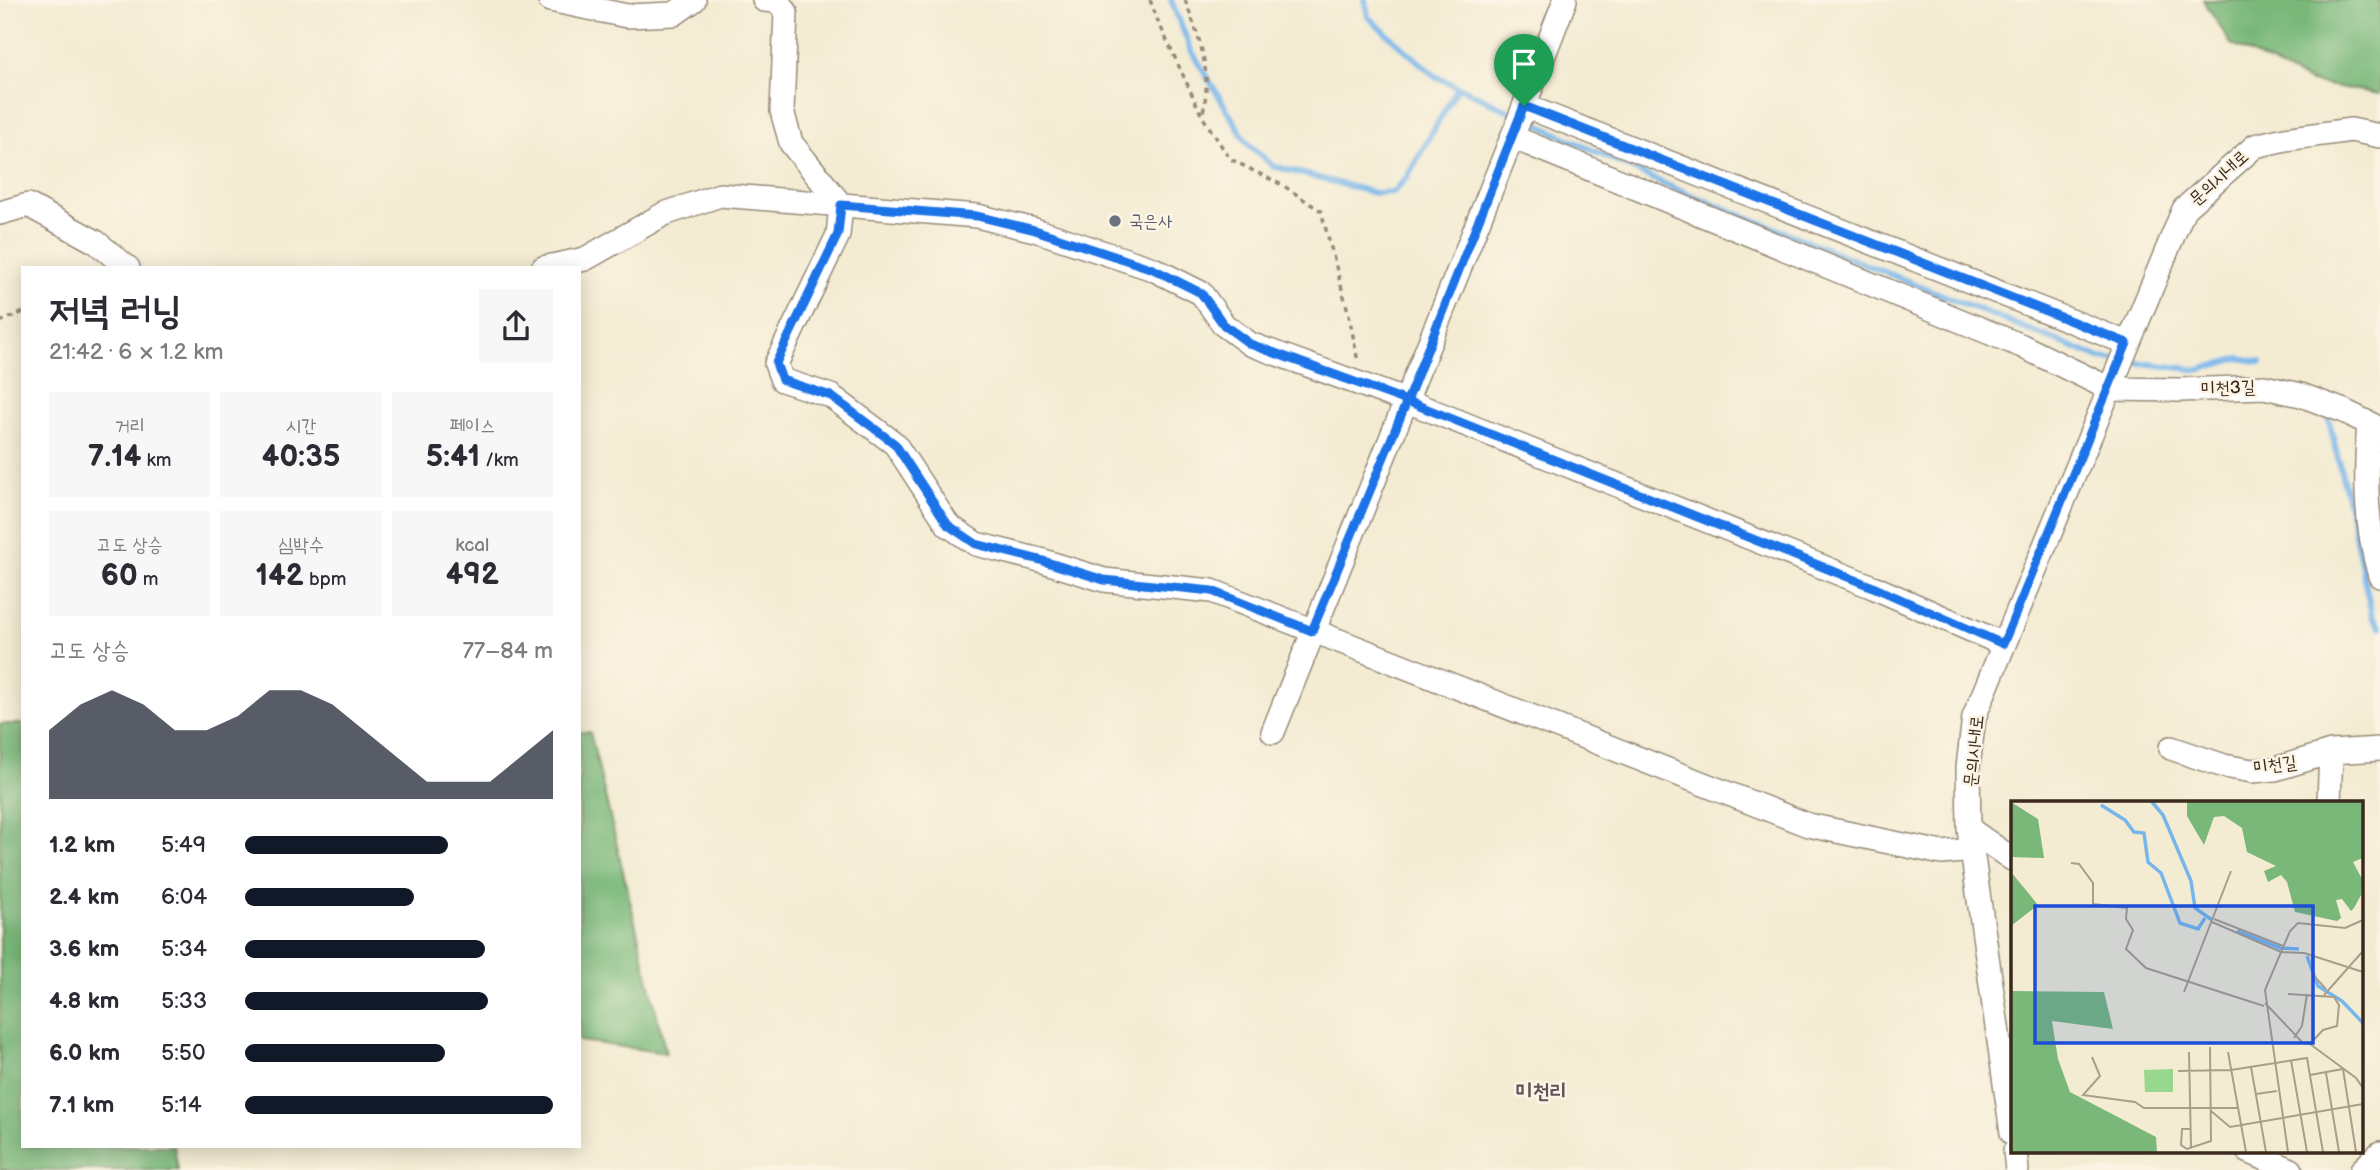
<!DOCTYPE html>
<html lang="ko">
<head>
<meta charset="utf-8">
<style>
  :root { --surface:#fff; --page:#f7f7f7; --text:#2b2b33; --muted:#7c7c81; --accent:#111827 }
  body { margin:0; font-family:"Balsamiq Sans","Poor Story",sans-serif; background:var(--page); color:var(--text); height:100vh; display:flex; flex-direction:column; font-size:26px; white-space:nowrap }
  * { box-sizing:border-box; margin:0 }
  p { font-size:23px; color:var(--muted) }
  .icon { flex:none; width:38px; height:38px; fill:none; stroke:currentColor; stroke-width:2; stroke-linecap:round; stroke-linejoin:round }
  .map { position:relative; flex:1; overflow:hidden }
  .drawer { position:absolute; left:21px; top:266px; width:560px; height:882px; display:flex; flex-direction:column; background:var(--surface); border-radius:0px; box-shadow:0 4px 18px #0003 }
  .drawer>* { flex:none }
  .pin { position:absolute; display:grid; place-items:center; width:60px; height:60px; color:#fff; margin:-72px -30px; border-radius:50% 50% 50% 0; rotate:-45deg; box-shadow:0 0 7px #0007 }
  .pin .icon { rotate:45deg }
  .round { display:grid; place-items:center; flex:none; width:74px; height:74px; border-radius:0px; background:var(--page) }
  .summary { display:flex; align-items:center; justify-content:space-between; height:119px; padding:0 28px }
  h1 { font-size:38px; font-weight:800; line-height:52px }
  .metrics { display:grid; grid-template-columns:repeat(3,1fr); gap:10px; height:119px; padding:7px 28px }
  .metrics div { display:grid; align-content:center; border-radius:0px; background:var(--page); text-align:center }
  .metrics b { font-size:30px; font-weight:800 }
  .metrics small { font-size:19px; font-weight:400 }
  .metrics p { font-size:19px }
  .chart { height:196px; padding:14px 28px }
  .chart p { display:flex; justify-content:space-between }
  .chart svg { width:100%; height:126px; margin-top:7px; fill:var(--accent); opacity:.7 }
  ul { padding:0 28px; list-style:none; font-size:23px }
  li { display:grid; grid-template-columns:112px 84px 1fr; align-items:center; height:52px }
  li i { height:18px; border-radius:9px; background:var(--accent) }
  .map>svg:first-child { display:block }
  .forest { fill:#79b879; stroke:#5a714c; stroke-width:2 }
  .lines { fill:none; stroke-linecap:round; stroke-linejoin:round }
  .stream { stroke:#77b6eb; stroke-width:6 }
  .minor-casing { stroke:#978a78; stroke-width:26 }
  .path { stroke:#978a78; stroke-width:3.5; stroke-dasharray:5 5; stroke-linecap:butt }
  .minor { stroke:#fff; stroke-width:23 }
  .route-casing { stroke:#fff; stroke-width:14 }
  .route { stroke:#1a73e8; stroke-width:9 }
  .worship-dot { fill:#6b7280; stroke:#fcf5e5; stroke-width:2.5 }
  .labels { text-anchor:middle; dominant-baseline:central; stroke-width:5; stroke-linejoin:round; paint-order:stroke }
  .street-label { font-size:18px; fill:#3b2a1e; stroke:#fcf5e5 }
  .worship-label { font-size:18px; fill:#5b616d; stroke:#fcf5e5; text-anchor:start }
  .quarter-label { font-size:21px; font-weight:bold; fill:#64525a; stroke:#fcf5e5 }
  .inset-river { fill:none; stroke:#77b6eb; stroke-width:3.5 }
  .inset-road { fill:none; stroke:#a99e8a; stroke-width:2 }
  .view { fill:#1d4ed8; fill-opacity:0.15; stroke:#1d4ed8; stroke-width:3.5 }
  .inset-edge { fill:none; stroke:#3b2a1e; stroke-width:3.5 }
</style>
</head>
<body>
<div class="map">
<svg width="2380" height="1170" viewBox="0 0 2380 1170">
  <rect width="100%" height="100%" fill="#fcf5e5"/>
  <filter id="ink" filterUnits="userSpaceOnUse"><feTurbulence type="fractalNoise" baseFrequency=".0143" numOctaves="2"/><feDisplacementMap in="SourceGraphic" scale="14" xChannelSelector="R" yChannelSelector="G"/><feConvolveMatrix kernelMatrix="1 2 1 2 8 2 1 2 1" color-interpolation-filters="sRGB"/></filter>
  <filter id="wash" filterUnits="userSpaceOnUse"><feTurbulence type="fractalNoise" baseFrequency=".00686" numOctaves="4" result="noise"/><feDisplacementMap in="SourceGraphic" scale="28" xChannelSelector="R" yChannelSelector="G"/><feGaussianBlur stdDeviation="1.57" result="paint"/><feColorMatrix in="noise" values="0 0 0 0 0 0 0 0 0 0 0 0 0 0 0 0 0 1.4 0 .05"/><feComposite in="paint" operator="in"/></filter>
  <g filter="url(#wash)">
    <rect width="100%" height="100%" fill="#f3ebd2"/>
    <path class="forest" d="M2203 0H2380V94L2310 82 2231 44Z
      M0 724H23V1146H174L178 1170H0Z
      M579 732H590L666 1053 579 1041Z"/>
    <g class="lines">
      <path class="stream" d="M1171 0 1191 50 1247 143 1273 166 1375 193 1393 192 1407 177 1458 87
        M1365 0 1368 17 1435 76 1666 185 2100 358 2116 360
        M2126 361 2199 370 2239 358 2261 362
        M2328 416 2352 518 2372 617 2380 627"/>
    </g>
  </g>
  <g filter="url(#ink)">
    <g class="lines">
      <defs>
        <path id="minor" d="M550 0 627 16 674 14 694 0
          M764 0 777 1 786 12 782 111 791 143 841 205 838 235 776 364 782 380 831 396 895 444 948 525 976 544 1040 560 1104 580 1212 591 1808 825 1942 853 1972 850
          M1525 106 2127 343
          M1512 137 2022 346 2110 389 2180 390 2264 387 2301 395 2344 411 2380 429
          M0 213 28 205 96 242 128 268
          M543 268 585 259 664 214 720 195 977 216 1035 230 1153 269 1201 293 1224 325 1250 344 1407 401 1873 587 2003 644
          M2369 423C2365 475 2365 526 2380 576
          M1273 732 1515 130 1565 0
          M2171 748 2224 766 2252 771 2275 769 2331 752 2380 749
          M2329 802 2331 752
          M1969 829 2012 859
          M2012 1133 1969 829 1968 767 1974 717 2184 209 2255 146 2285 139 2351 130 2380 136
          M2015 1151 2017 1170
          M2248 1151 2291 1170
          M2362 1170 2380 1153"/>
      </defs>
      <use href="#minor" class="minor-casing"/>
      <path class="path" d="M1150 0 1157 19 1202 116 1230 159 1284 186 1321 211 1349 315 1358 362
        M1185 0C1200 40 1213 73 1202 116
        M0 322 23 312"/>
      <use href="#minor" class="minor"/>
    </g>
  </g>
  <g class="lines" filter="url(#ink)">
    <defs>
      <path id="route" d="M1524 106 1407 401 1250 344 1224 325 1201 293 1153 269 1035 230 977 216 841 205 838 234 776 363 782 380 831 396 895 444 948 525 976 544 1040 560 1104 580 1212 591 1312 631 1407 401 1873 587 2003 644 2127 343 1524 106"/>
    </defs>
    <use href="#route" class="route-casing"/>
    <use href="#route" class="route"/>
  </g>
  <circle class="worship-dot" cx="1115" cy="221" r="7"/>
  <g class="labels">
    <g class="street-label">
      <text transform="translate(2219 178) rotate(-42)">문의시내로</text>
      <text transform="translate(2228 388) rotate(-2)">미천3길</text>
      <text transform="translate(1974 751) rotate(-84)">문의시내로</text>
      <text transform="translate(2275 765) rotate(-8)">미천길</text>
    </g>
    <g class="worship-label">
      <text x="1129" y="221">국은사</text>
    </g>
    <g class="quarter-label">
      <text x="1541" y="1091">미천리</text>
    </g>
  </g>
  <g transform="translate(2011 801)">
    <rect width="352" height="352" fill="#f3ebd2"/>
    <path d="M162 268V291H134L133 269Z" fill="#97d88e"/>
    <path d="M0 1 27 18 33 57 0 56ZM176 1H352V57L342 61 351 78 350 94 343 107 340 110 331 98 325 99 330 117 326 120 284 111 276 81 270 74 257 81 253 70 265 65 236 51 231 27 213 15 203 16 193 44 176 15ZM0 71 27 104 0 125ZM0 190 93 191 102 228 41 220 47 258 59 291 145 336 146 351H0Z" fill="#79b879"/>
    <path class="inset-river" d="M141 1 152 14 180 80 184 107 201 119M90 4 114 19 123 31 133 32 137 61 150 72 169 122 187 128 194 117M226 130 269 147 288 148M296 155 307 185 331 200 352 222"/>
    <path class="inset-road" d="M60 62 68 63 82 82V103L116 107 115 118 122 129 115 148 135 167 253 205M203 118 272 145M201 121 270 151 293 152 352 171M301 155 302 174 315 188M173 191 220 70M313 194 352 150M254 202 292 242 299 243 312 229 326 225 328 204 323 196 277 193M283 237 291 225 296 193M299 243 345 277 352 287M178 251 180 346M217 251 235 351M81 256 89 275 72 294 124 301 133 307H227M280 259 296 351M240 266 255 351M167 270 220 269 296 257 312 351M315 272 328 351M299 274 332 268 345 351M245 293 266 290M200 310 219 326 352 303M180 328H171L170 344 176 348 200 340 199 246M277 351 254 189 279 130 287 122 334 127 352 119"/>
    <path class="view" d="M24 105H302V242H24Z"/>
    <rect width="352" height="352" class="inset-edge"/>
  </g>
</svg>
<div class="pin" style="left:1524px;top:106px;background:#1e9e55"><svg class="icon" aria-label="arrive" viewBox="0 0 24 24"><path d="M6 21V4h12l-3 4 3 4H6"/></svg></div>
<section class="drawer">
<div class="summary"><div><h1>저녁 러닝</h1><p>21:42 · 6 × 1.2 km</p></div><a class="round"><svg class="icon" aria-label="share" viewBox="0 0 24 24"><path d="M12 15V3M7 8l5-5 5 5M5 13v7h14v-7"/></svg></a></div>
<div class="metrics">
<div><p>거리</p><b>7.14<small> km</small></b></div>
<div><p>시간</p><b>40:35</b></div>
<div><p>페이스</p><b>5:41<small> /km</small></b></div>
</div>
<div class="metrics">
<div><p>고도 상승</p><b>60<small> m</small></b></div>
<div><p>심박수</p><b>142<small> bpm</small></b></div>
<div><p>kcal</p><b>492</b></div>
</div>
<div class="chart"><p><span>고도 상승</span>77–84 m</p>
<svg viewBox="0 0 160 44" preserveAspectRatio="none"><path d="M0 44V20L10 11L20 6L30 11L40 20L50 20L60 15L70 6L80 6L90 11L100 20L110 29L120 38L130 38L140 38L150 29L160 20V44z"/></svg>
</div>
<ul>
<li><b>1.2 km</b>5:49<i style="width:66%"></i></li>
<li><b>2.4 km</b>6:04<i style="width:55%"></i></li>
<li><b>3.6 km</b>5:34<i style="width:78%"></i></li>
<li><b>4.8 km</b>5:33<i style="width:79%"></i></li>
<li><b>6.0 km</b>5:50<i style="width:65%"></i></li>
<li><b>7.1 km</b>5:14<i style="width:100%"></i></li>
</ul>
</section>
</div>
</body>
</html>
